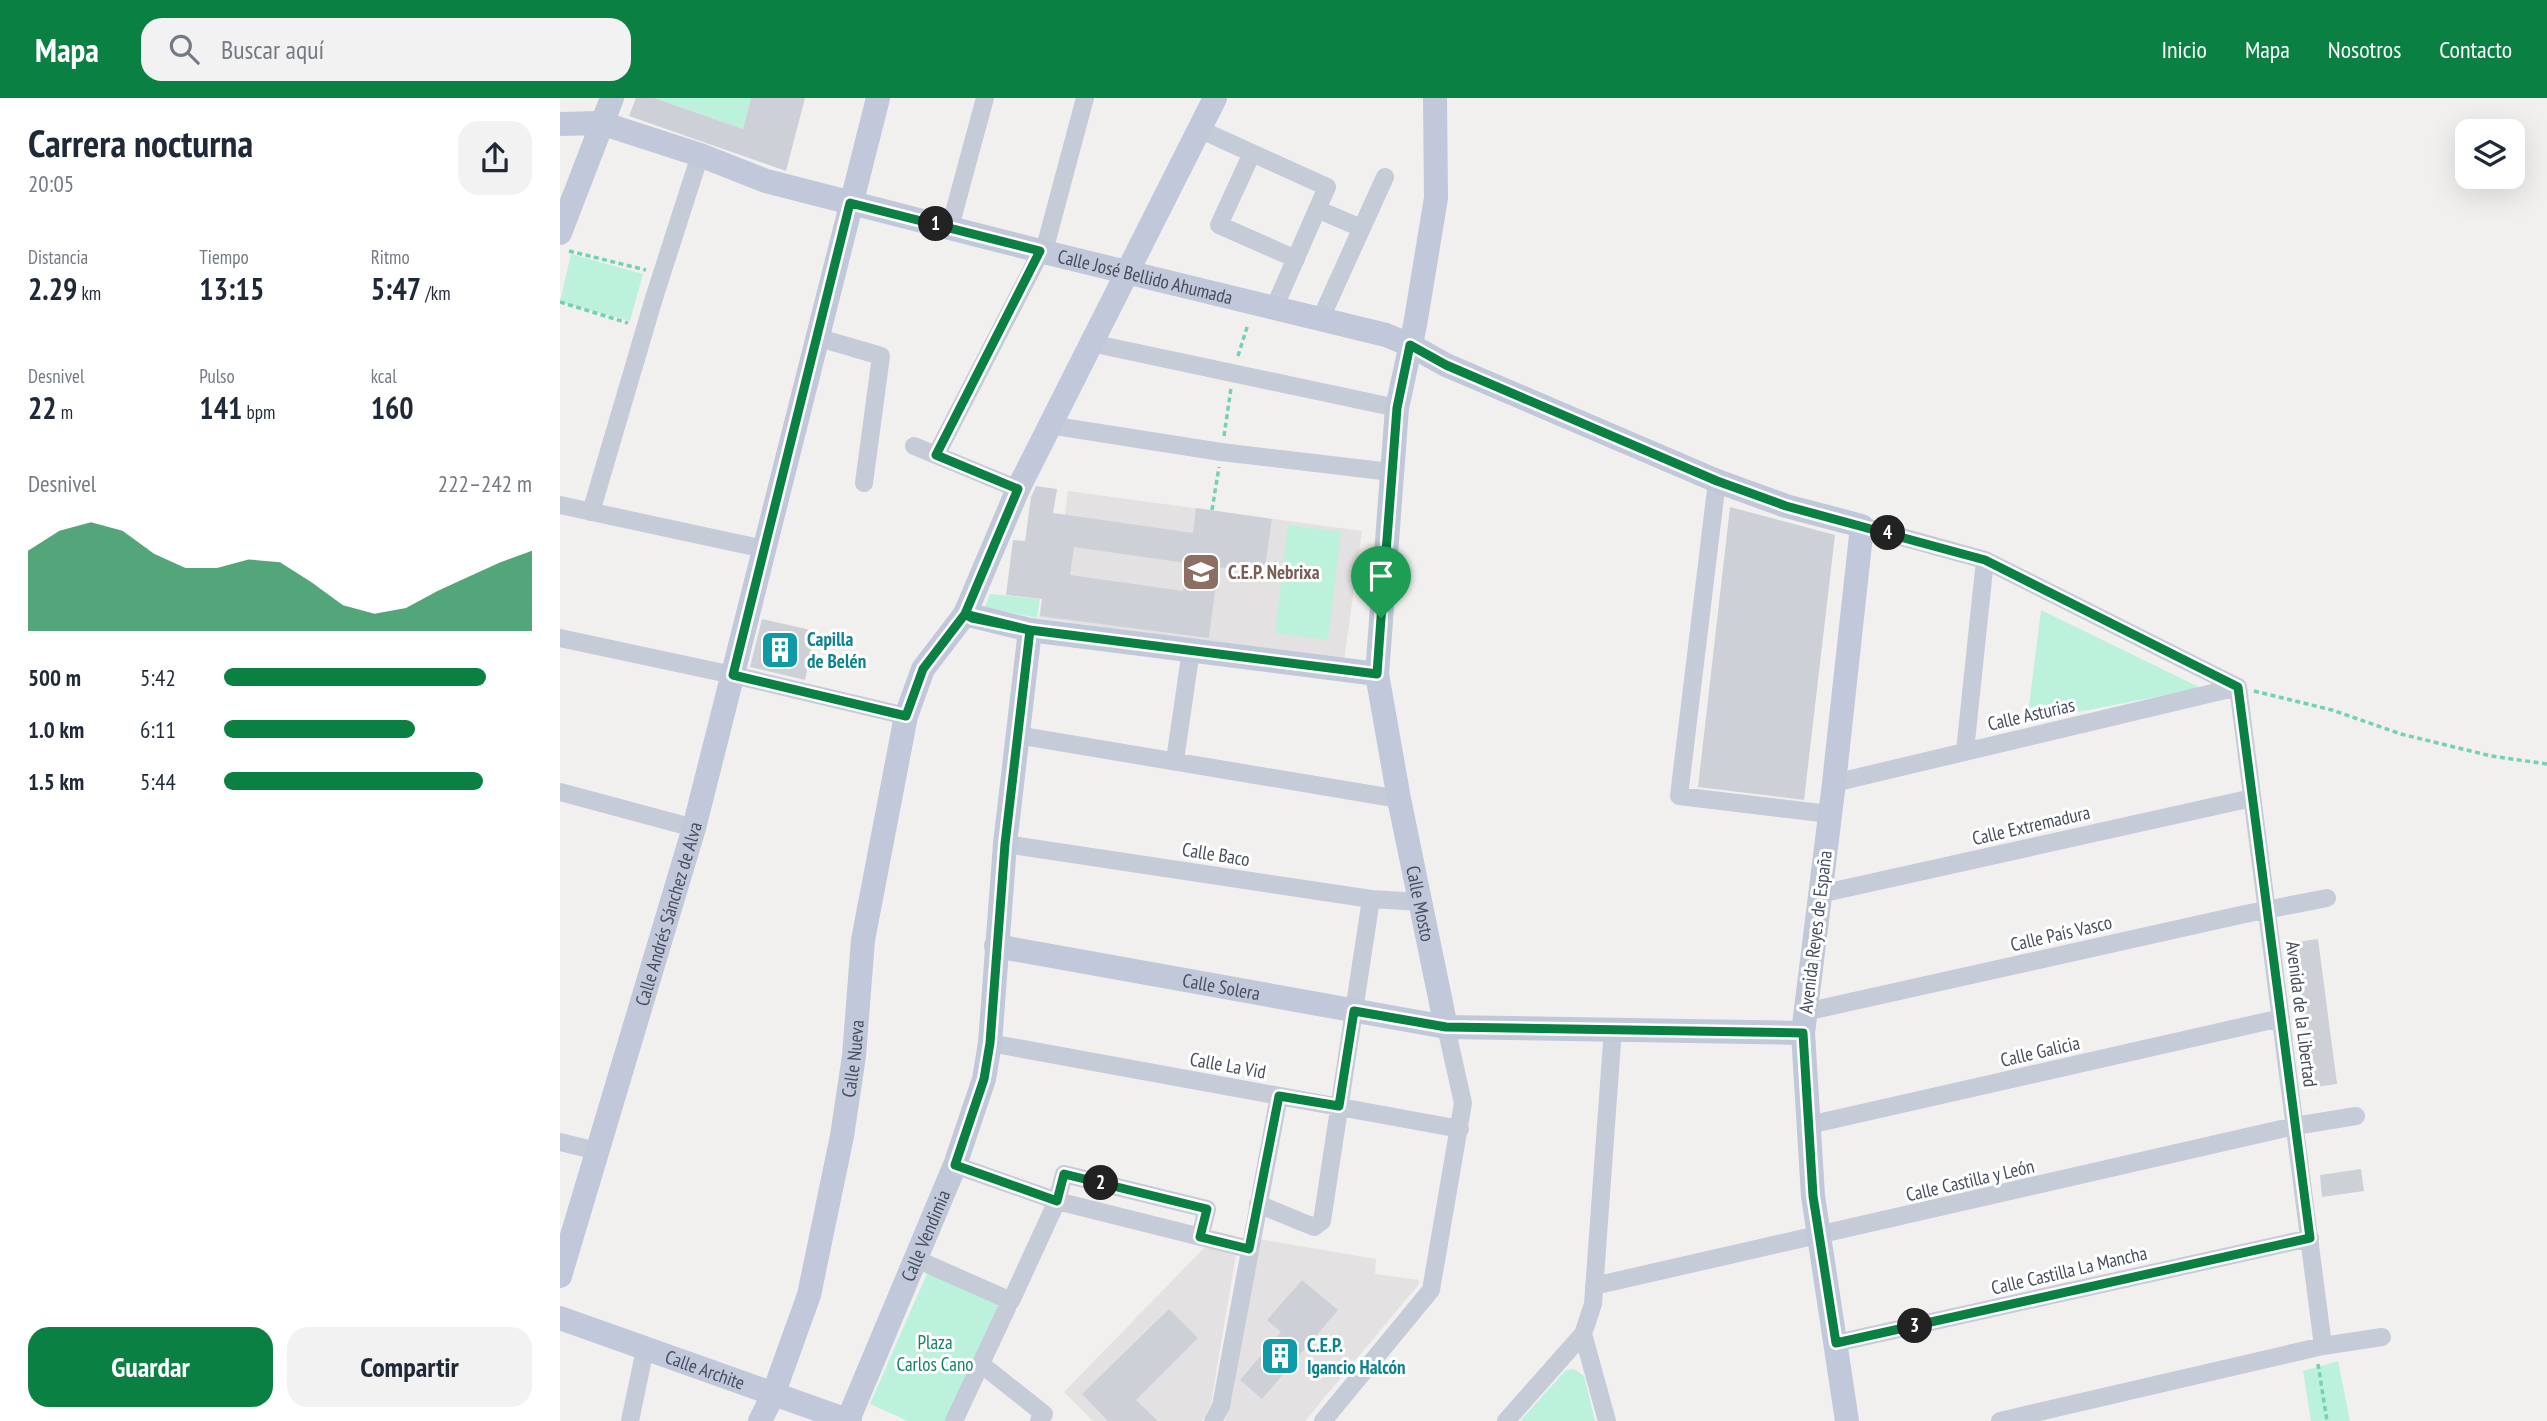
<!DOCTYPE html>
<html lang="es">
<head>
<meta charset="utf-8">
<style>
  :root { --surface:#fff; --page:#f2f2f3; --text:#1f2937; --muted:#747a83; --accent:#0b8043 }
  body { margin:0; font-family:"PT Sans Narrow",sans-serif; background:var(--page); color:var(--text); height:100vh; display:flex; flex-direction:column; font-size:26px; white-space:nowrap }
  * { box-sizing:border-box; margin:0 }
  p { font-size:23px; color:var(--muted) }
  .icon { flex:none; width:38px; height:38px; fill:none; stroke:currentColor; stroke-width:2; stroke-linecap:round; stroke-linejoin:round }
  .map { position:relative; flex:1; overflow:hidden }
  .sheet { display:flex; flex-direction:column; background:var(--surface); width:560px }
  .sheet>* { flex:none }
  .fabs { position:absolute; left:1895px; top:21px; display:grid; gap:14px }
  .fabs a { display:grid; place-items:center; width:70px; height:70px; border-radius:14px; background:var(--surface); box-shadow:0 7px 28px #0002; font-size:35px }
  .pin { position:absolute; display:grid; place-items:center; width:60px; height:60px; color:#fff; margin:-72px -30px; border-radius:50% 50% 50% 0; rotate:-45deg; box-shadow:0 0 7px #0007 }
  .pin .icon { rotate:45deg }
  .km { position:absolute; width:35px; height:35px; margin:-18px; border-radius:50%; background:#222; color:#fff; font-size:19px; line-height:35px; text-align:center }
  .round { display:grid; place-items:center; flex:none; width:74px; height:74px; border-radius:21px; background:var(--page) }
  .head { display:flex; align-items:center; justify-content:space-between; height:119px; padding:0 28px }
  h1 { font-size:38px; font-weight:800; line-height:52px }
  .figures { display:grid; grid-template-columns:repeat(3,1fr); gap:10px; height:119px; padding:7px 28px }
  .figures div { display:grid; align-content:center }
  .figures b { font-size:30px; font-weight:800 }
  .figures small { font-size:19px; font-weight:400 }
  .figures p { font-size:19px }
  .chart { height:196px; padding:14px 28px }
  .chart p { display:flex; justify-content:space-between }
  .chart svg { width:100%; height:126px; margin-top:7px; fill:var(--accent); opacity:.7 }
  .button { display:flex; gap:14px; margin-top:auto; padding:14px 28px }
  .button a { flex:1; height:80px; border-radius:21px; background:var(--accent); color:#fff; font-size:28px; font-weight:800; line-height:80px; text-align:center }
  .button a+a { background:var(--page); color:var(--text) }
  ul { padding:0 28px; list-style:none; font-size:23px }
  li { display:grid; grid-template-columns:112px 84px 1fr; align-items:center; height:52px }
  li i { height:18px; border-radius:9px; background:var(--accent) }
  header { display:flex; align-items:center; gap:42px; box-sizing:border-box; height:98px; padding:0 35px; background:var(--accent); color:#fff }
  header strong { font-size:33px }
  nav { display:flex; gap:38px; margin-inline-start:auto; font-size:24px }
  .search { width:490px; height:63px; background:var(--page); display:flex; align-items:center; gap:18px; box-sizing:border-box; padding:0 24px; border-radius:21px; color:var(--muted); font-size:26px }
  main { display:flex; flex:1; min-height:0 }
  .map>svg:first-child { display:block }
  .education { fill:#e3e1e1 }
  .green { fill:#bcf1dc }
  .building { fill:#ced0d7; fill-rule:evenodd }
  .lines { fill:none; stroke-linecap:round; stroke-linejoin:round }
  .path { stroke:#73d1b6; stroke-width:3.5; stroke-dasharray:5 3.5; stroke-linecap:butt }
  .street { stroke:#c6cbd8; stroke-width:18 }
  .secondary { stroke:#c1c8d9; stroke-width:24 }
  .route-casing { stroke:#fff; stroke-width:14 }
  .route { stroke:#0b8043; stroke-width:9 }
  .labels { text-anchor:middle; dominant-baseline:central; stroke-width:6; stroke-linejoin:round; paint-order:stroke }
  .street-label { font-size:19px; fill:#474e5e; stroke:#fff }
  .education-label { font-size:19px; font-weight:bold; fill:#785e54; stroke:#fff; text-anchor:start }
  .culture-label { font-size:19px; font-weight:bold; fill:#0d838f; stroke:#fff; text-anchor:start }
  .park-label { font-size:19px; fill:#138363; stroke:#fff }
</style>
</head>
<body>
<header>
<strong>Mapa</strong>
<div class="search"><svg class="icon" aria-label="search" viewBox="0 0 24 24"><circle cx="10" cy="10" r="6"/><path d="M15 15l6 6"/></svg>Buscar aquí</div>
<nav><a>Inicio</a><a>Mapa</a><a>Nosotros</a><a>Contacto</a></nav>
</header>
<main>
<section class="sheet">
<div class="head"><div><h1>Carrera nocturna</h1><p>20:05</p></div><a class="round"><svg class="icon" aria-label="share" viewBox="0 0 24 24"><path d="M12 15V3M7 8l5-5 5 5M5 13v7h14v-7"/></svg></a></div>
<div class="figures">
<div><p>Distancia</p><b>2.29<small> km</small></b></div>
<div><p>Tiempo</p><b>13:15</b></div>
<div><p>Ritmo</p><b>5:47<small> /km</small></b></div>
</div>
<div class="figures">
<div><p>Desnivel</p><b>22<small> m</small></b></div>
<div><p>Pulso</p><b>141<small> bpm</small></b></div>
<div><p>kcal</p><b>160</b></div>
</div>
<div class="chart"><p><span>Desnivel</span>222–242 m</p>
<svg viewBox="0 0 160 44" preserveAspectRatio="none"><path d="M0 44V16L10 9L20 6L30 9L40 17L50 22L60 22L70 19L80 20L90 27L100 35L110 38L120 36L130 30L140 25L150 20L160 16V44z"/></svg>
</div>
<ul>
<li><b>500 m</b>5:42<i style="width:85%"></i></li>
<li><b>1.0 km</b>6:11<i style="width:62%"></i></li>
<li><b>1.5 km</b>5:44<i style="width:84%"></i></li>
</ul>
<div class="button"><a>Guardar</a><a>Compartir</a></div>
</section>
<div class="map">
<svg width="1987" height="1323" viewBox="0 0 1987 1323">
  <rect width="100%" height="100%" fill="#f2f0ef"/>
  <path class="education" d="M508 393 802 433 784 563 479 520 490 446 501 447Z
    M698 1141 816 1161 815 1176 859 1182V1186L745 1323H665L672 1299Z
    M645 1149 676 1156 651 1306 642 1323H533L504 1294Z"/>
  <path class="green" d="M94 0H191L183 31Z
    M11 156 83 176 70 223 0 204Z
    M728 427 781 434 768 542 715 535Z
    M430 496 480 501 477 520 425 509Z
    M1481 512 1641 590 1467 624Z
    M368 1173 440 1204 388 1323H348L310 1306Z
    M1778 1263 1790 1323H1751L1743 1273Z
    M1014 1271 1024 1278 1035 1323H960L1006 1272Z"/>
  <path class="building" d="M76 0H94L183 31 191 0H245L226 73 69 18Z
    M476 388 497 391 493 415 633 435 636 410 712 421 704 476 658 469 649 540 480 518 482 501 446 497 453 442 465 443 471 399ZM514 449 626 465 623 493 510 477Z
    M1170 409 1275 437 1244 702 1138 689Z
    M202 521 255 533 245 582 190 569Z
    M1758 841 1777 986 1749 990 1729 845Z
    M1801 1071 1804 1093 1762 1099 1760 1077Z
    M742 1182 778 1212 702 1301 680 1282 721 1234 707 1222Z
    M609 1211 638 1240 576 1302 598 1323H548L522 1296Z"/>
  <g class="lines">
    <path class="path" d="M9 153 86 172
      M0 204 68 225
      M678 258 688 226
      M664 338 671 290
      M652 412 659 369
      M1694 593 1772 612 1841 636 1931 658 1987 666
      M1758 1266 1767 1323"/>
    <path class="street" d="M639 31 767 89 715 208
      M692 55 659 127 736 161
      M757 111 801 130
      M390 129 425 0
      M761 220 825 79
      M256 239 321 258 304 385
      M531 245 837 310
      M489 327 661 354 831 374
      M354 348 376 357
      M1157 383 1119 698 1269 716
      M458 391 376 357 487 142 525 0
      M0 407 204 451
      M31 414 94 200 140 57
      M1302 428 1425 462 1678 589
      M0 540 173 577 346 618
      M1678 589 1763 1248
      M456 637 839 701
      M1405 653 1425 462
      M615 662 631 552
      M1274 685 1678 589
      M0 694 134 730
      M445 746 811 801 860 804
      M1260 796 1692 700
      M1245 914 1685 816 1767 800
      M430 945 900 1031
      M1249 1027 1721 920
      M0 1044 37 1053
      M395 1067 497 1103 689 1151
      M698 1106 754 1129 762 1123 811 801
      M356 1161 451 1203 497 1103 504 1076 647 1111 640 1139
      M1034 1188 1735 1028 1796 1018
      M1023 1236 1047 1323
      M1276 1245 1750 1140
      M421 1266 484 1316 479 1323
      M70 1323 85 1251
      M394 1323 447 1210
      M653 1323 661 1308 719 998
      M763 1323 871 1192 903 1005 886 929
      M946 1323 1023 1236 1033 1206 1053 931
      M1440 1323 1763 1248 1822 1239"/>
    <g class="secondary">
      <path id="s1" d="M875 0 876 100 855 227 837 310 817 576 839 701 886 929"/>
      <path id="s2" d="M0 26 41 25 140 57 206 83 480 153 826 237 850 247 886 267 1157 383 1226 408 1302 428 1274 685 1243 935 1253 1098 1287 1323"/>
      <path d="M0 135 52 0"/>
      <path d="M405 516 470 532 817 576"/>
      <path id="s3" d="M436 848 886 929 1243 935"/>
      <path id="s4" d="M0 1178 134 730 318 0"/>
      <path id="s5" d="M0 1220 290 1323"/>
      <path id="s6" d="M288 1322 395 1067 424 981 430 945 445 746 470 532"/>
      <path id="s7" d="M200 1323 213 1297 249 1197 282 1038 294 958 303 842 346 618 363 571 405 516 458 391 655 0"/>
    </g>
  </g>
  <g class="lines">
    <defs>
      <path id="route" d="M821 520 817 576 470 532 405 516 363 571 346 618 173 577 290 105 480 153 376 357 458 391 405 516 412 520 470 532 445 746 430 945 424 981 395 1067 497 1103 504 1076 647 1111 640 1139 689 1151 719 998 779 1008 794 913 886 929 1243 935 1253 1098 1276 1245 1750 1140 1678 589 1425 462 1226 408 1157 383 886 267 850 247 837 310 821 520"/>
    </defs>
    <use href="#route" class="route-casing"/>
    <use href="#route" class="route"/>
  </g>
  <defs>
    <symbol id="school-square" viewBox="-11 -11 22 22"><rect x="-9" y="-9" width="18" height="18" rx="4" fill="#8d6e63" stroke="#fff"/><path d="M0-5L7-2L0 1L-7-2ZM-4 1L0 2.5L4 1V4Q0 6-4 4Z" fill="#fff"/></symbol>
    <symbol id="building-square" viewBox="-11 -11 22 22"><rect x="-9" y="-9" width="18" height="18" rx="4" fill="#0f9aa8" stroke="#fff"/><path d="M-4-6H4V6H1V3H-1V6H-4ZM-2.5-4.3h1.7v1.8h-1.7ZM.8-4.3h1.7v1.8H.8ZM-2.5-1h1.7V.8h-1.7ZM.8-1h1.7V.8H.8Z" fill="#fff"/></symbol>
  </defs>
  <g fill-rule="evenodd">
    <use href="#school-square" x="619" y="452" width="44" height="44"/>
    <use href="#building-square" x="198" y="530" width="44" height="44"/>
    <use href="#building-square" x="698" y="1236" width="44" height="44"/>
  </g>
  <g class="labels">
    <g class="street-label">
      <text stroke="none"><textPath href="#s2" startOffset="607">Calle José Bellido Ahumada</textPath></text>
      <text transform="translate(1471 616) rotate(-13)">Calle Asturias</text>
      <text transform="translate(1471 727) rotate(-13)">Calle Extremadura</text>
      <text transform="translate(656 756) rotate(9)">Calle Baco</text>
      <text stroke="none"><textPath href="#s1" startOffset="814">Calle Mosto</textPath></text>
      <text stroke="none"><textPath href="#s4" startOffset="378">Calle Andrés Sánchez de Alva</textPath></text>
      <text transform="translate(1255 834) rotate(-83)">Avenida Reyes de España</text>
      <text transform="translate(1501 835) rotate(-13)">Calle País Vasco</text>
      <text stroke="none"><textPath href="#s3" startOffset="229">Calle Solera</textPath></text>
      <text transform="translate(1742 916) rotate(83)">Avenida de la Libertad</text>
      <text transform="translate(1480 953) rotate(-13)">Calle Galicia</text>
      <text stroke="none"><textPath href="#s7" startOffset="376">Calle Nueva</textPath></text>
      <text transform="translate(668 967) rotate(10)">Calle La Vid</text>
      <text transform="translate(1410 1082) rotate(-13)">Calle Castilla y León</text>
      <text stroke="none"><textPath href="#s6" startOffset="200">Calle Vendimia</textPath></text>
      <text transform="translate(1509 1172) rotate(-13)">Calle Castilla La Mancha</text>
      <text stroke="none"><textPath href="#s5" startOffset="154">Calle Archite</textPath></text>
    </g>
    <g class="education-label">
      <text x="668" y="474">C.E.P. Nebrixa</text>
    </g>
    <g class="culture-label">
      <text x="247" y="541">Capilla<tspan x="247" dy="22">de Belén</tspan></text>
      <text x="747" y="1247">C.E.P.<tspan x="747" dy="22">Igancio Halcón</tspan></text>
    </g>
    <g class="park-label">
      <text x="375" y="1244">Plaza<tspan x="375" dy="22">Carlos Cano</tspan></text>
    </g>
  </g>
</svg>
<div class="fabs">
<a><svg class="icon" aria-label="layers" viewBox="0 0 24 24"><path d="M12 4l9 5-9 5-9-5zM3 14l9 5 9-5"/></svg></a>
</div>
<div class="pin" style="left:821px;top:520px;background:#1e9e55"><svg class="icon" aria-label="arrive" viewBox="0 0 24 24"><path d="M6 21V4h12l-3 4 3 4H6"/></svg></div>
<b class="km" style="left:376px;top:126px">1</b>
<b class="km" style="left:541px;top:1085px">2</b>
<b class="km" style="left:1355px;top:1228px">3</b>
<b class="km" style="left:1328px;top:435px">4</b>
</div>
</main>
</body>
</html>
